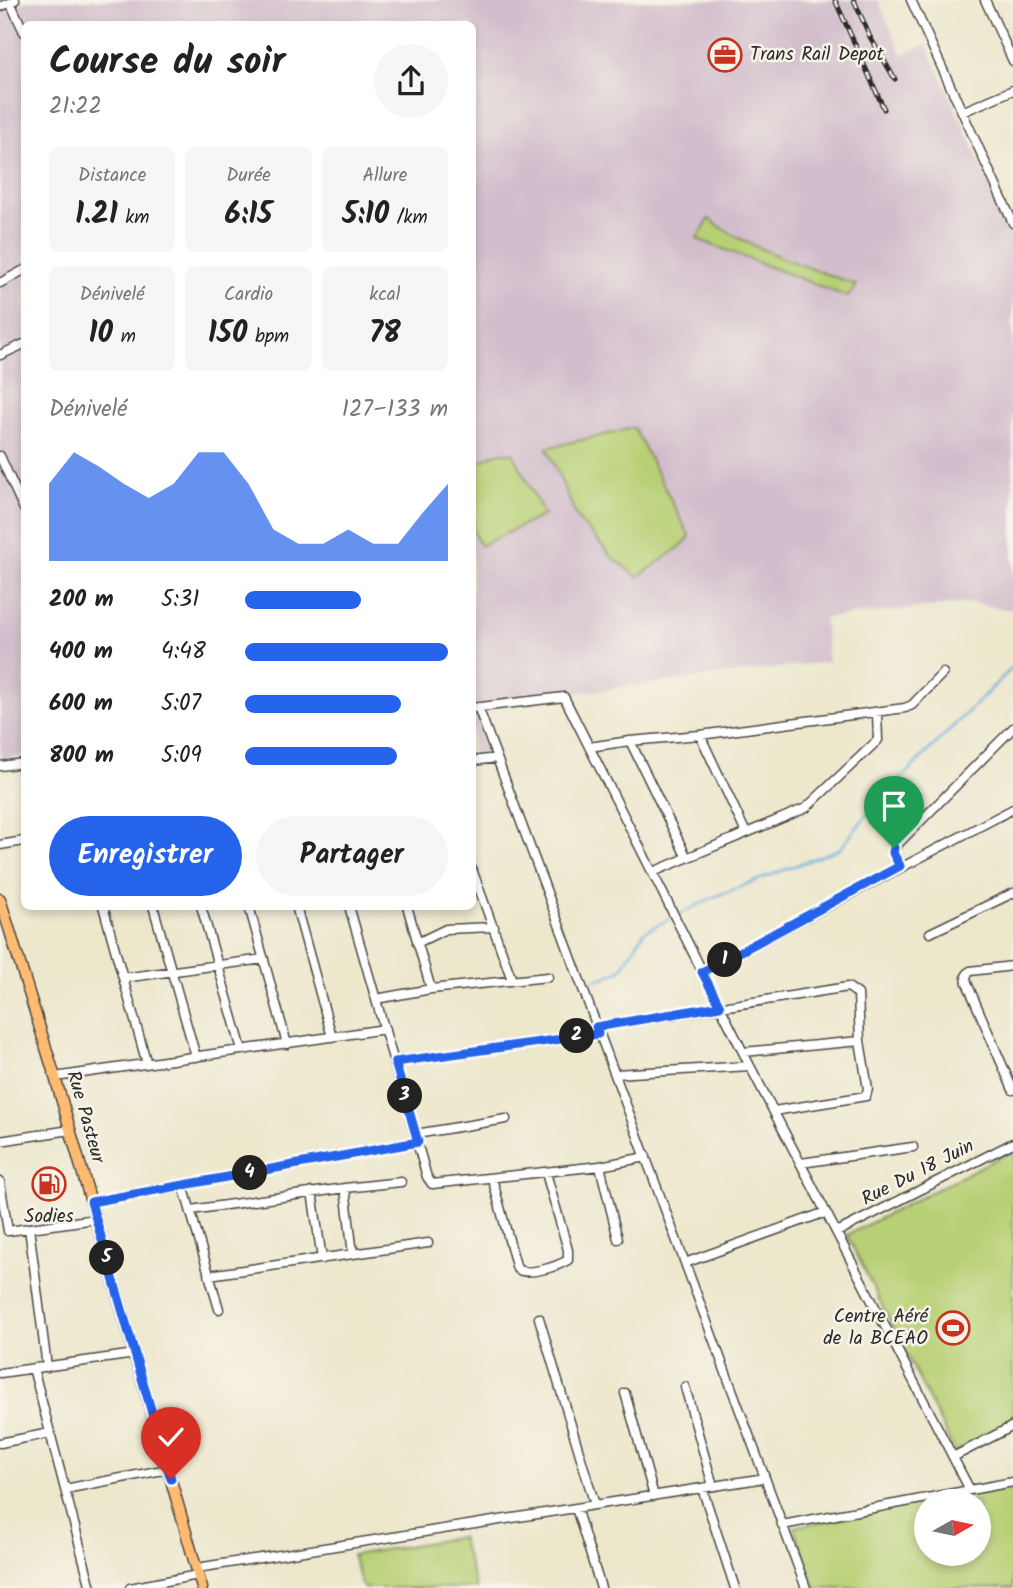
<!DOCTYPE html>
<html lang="fr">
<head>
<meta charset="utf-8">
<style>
  :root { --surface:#fff; --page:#f6f6f6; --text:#222; --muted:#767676; --accent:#2563eb }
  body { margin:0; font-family:Kalam,sans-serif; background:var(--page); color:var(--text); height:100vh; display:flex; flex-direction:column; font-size:26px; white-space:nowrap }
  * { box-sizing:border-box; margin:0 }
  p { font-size:23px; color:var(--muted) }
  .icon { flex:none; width:38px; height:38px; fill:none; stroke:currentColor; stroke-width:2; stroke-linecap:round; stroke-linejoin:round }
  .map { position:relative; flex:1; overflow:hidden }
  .side { position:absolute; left:21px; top:21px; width:455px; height:889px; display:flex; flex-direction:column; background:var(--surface); border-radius:10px; box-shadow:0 4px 10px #0003 }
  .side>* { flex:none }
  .needle { width:46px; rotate:81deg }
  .controls { position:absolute; left:914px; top:1489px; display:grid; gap:14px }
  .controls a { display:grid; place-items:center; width:77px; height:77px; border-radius:50%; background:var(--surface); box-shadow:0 4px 10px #0003; font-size:35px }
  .pin { position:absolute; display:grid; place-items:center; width:60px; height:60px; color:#fff; margin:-72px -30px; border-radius:50% 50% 50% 0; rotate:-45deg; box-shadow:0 0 7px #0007 }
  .pin .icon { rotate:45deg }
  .km { position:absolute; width:35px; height:35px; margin:-18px; border-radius:50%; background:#222; color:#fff; font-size:19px; line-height:35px; text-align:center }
  .round { display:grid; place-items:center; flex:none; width:74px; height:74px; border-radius:37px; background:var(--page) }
  .head { display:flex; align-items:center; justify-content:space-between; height:119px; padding:0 28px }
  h1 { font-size:38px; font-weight:800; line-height:52px }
  .stats { display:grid; grid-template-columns:repeat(3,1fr); gap:10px; height:119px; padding:7px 28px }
  .stats div { display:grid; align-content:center; border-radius:10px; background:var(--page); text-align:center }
  .stats b { font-size:30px; font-weight:800 }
  .stats small { font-size:19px; font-weight:400 }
  .stats p { font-size:19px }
  .chart { height:196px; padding:14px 28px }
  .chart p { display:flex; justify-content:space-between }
  .chart svg { width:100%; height:126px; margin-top:7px; fill:var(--accent); opacity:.7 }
  .button { display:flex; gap:14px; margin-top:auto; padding:14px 28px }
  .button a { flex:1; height:80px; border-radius:42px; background:var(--accent); color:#fff; font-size:28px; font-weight:800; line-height:80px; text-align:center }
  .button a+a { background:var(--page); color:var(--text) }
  ul { padding:0 28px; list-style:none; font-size:23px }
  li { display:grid; grid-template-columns:112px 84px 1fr; align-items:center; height:52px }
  li i { height:18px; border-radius:9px; background:var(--accent) }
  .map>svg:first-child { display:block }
  .industrial { fill:#d1bdcb }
  .green { fill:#b8d075; stroke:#727e50; stroke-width:2 }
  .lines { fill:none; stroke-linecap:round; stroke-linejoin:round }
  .stream { stroke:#65abdb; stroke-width:2.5 }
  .minor-casing { stroke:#484743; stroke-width:11 }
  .major-casing { stroke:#484743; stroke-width:13 }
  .minor { stroke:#fff; stroke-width:8 }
  .major { stroke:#ffbb71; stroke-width:10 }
  .rail-casing { stroke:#2b2b2b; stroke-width:5 }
  .rail { stroke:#f7f3e8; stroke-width:2.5; stroke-dasharray:8; stroke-linecap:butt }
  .route-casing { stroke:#fff; stroke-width:14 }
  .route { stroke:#2563eb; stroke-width:9 }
  .labels { text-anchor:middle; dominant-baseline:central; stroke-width:5; stroke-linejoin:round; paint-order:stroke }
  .poi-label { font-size:19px; fill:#2b2b2b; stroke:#f7f3e8; text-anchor:start }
  .street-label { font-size:19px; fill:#2b2b2b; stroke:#f7f3e8 }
</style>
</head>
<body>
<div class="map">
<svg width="1013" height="1588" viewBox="0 0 1013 1588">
  <rect width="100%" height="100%" fill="#f7f3e8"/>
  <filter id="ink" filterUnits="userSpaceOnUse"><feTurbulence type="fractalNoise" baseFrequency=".0143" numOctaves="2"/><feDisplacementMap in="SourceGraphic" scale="14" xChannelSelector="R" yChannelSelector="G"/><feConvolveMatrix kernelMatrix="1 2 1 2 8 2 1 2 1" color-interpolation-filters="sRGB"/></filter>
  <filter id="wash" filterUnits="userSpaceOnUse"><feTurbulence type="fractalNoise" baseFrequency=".00686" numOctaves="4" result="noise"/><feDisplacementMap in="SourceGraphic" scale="28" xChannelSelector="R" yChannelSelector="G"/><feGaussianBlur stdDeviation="1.57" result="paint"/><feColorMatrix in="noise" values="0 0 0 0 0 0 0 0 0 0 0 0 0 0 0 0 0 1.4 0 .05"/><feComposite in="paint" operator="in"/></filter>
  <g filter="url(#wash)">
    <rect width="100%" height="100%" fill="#ede7cc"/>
    <path class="industrial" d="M29 0H878L902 54 927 45 1013 235V610L970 603 824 618 828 662 478 705 499 758 473 761 472 24H24V756L0 759V13Z"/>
    <path class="green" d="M709 219C751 251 807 266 856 285L848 297 697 239Z
      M634 428 690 537 681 546 638 577 612 557 577 518 547 448Z
      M497 453H513L544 515 480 546 473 531V465Z
      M1013 1150V1422L955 1452 847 1235Z
      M1013 1486V1588H816L794 1527 926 1502V1554H978V1502L929 1501Z
      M461 1537 476 1588H363L352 1555Z"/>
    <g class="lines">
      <path class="stream" d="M678 915 714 897 841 848 875 804 1013 667
        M594 980 606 977 621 970 644 932 672 918"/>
    </g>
  </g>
  <g filter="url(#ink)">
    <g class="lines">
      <defs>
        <path id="minor" d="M911 0 1013 223
          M985 0 1013 61
          M10 2 24 32
          M0 7 15 0
          M962 112 1013 90
          M0 283 24 270
          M0 355 24 344
          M0 456 24 509
          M478 707 806 1588
          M472 708 564 697 750 1066 970 1490
          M700 735 905 708 912 705 943 673
          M630 741 700 735 746 833
          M589 747 630 741 687 858
          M472 761 497 758
          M0 766 24 763
          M0 845 24 841
          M900 866 893 853 894 848 1013 728
          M472 869 512 980
          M653 872 806 808 878 740 877 713
          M103 906 147 1064
          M153 906 196 1057
          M201 906 242 1050
          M249 906 287 1044
          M296 906 332 1037
          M349 906 427 1177 432 1184 600 1166 646 1157
          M407 906 431 989
          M930 933 1013 893
          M417 943 446 929 494 927
          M1013 966 970 971 966 976 967 983 1013 1090
          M702 972 1013 809
          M123 978 264 959
          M376 999 431 989 548 977
          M596 1027 848 987 858 994 860 1041 868 1089 866 1096 774 1111
          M744 1052 860 1041
          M395 1062 598 1034
          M615 1074 750 1066
          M55 1077 385 1029
          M416 1134 506 1119
          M0 1141 70 1130
          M801 1163 913 1147
          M600 1166 618 1239
          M492 1178 517 1269C528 1276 556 1267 568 1260V1250L546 1173
          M0 1182 8 1231 96 1219
          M183 1185 219 1309
          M345 1188 353 1254
          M312 1192 322 1259
          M91 1202 418 1142
          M191 1210 345 1188 401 1182
          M29 1228 47 1367
          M837 1232 1013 1143
          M685 1263 826 1212
          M209 1275 428 1243
          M539 1318 595 1505
          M33 1368 91 1588
          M0 1373 135 1354
          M685 1387 713 1486
          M625 1393 654 1496
          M0 1443 50 1433
          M953 1457 1013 1426
          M702 1488 735 1588
          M65 1489 168 1469
          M576 1508 601 1588
          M782 1525 1013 1482
          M197 1568 765 1478
          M130 1588 198 1575"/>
        <path id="major" d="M0 899 55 1077 202 1588"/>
      </defs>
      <use href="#minor" class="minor-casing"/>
      <use href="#major" class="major-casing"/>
      <use href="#minor" class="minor"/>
      <use href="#major" class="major"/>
      <defs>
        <path id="rail" d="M835 0 884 109
          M854 0 870 37 895 79"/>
      </defs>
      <use href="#rail" class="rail-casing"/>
      <use href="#rail" class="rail"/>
    </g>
  </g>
  <g class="lines" filter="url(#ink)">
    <defs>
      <path id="route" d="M171 1479 91 1202 418 1142 395 1062 598 1034 596 1027 720 1006 702 972 900 866 893 853 894 848"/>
    </defs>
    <use href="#route" class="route-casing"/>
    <use href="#route" class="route"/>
  </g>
  <defs>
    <symbol id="office-ring" viewBox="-11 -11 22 22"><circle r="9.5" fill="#f7f3e8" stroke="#c8321e" stroke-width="1.5"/><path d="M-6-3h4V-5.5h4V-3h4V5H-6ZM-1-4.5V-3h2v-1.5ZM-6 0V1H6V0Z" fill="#c8321e"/></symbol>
    <symbol id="fuel-ring" viewBox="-11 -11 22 22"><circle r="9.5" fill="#f7f3e8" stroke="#c8321e" stroke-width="1.5"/><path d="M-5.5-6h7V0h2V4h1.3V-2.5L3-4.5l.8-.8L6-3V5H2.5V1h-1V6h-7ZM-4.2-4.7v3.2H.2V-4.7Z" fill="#c8321e"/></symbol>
    <symbol id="stadium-ring" viewBox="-11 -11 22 22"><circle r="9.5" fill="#f7f3e8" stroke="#c8321e" stroke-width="1.5"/><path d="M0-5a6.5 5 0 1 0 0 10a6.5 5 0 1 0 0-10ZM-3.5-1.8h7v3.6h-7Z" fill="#c8321e"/></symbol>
  </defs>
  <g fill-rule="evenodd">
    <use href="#office-ring" x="706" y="36" width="38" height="38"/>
    <use href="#fuel-ring" x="30" y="1165" width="38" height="38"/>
    <use href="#stadium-ring" x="934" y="1309" width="38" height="38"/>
  </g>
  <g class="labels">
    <g class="poi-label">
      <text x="750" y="55">Trans Rail Depot</text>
      <text x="49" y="1217" text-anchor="middle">Sodies</text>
      <text x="928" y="1317" text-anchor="end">Centre Aéré<tspan x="928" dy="22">de la BCEAO</tspan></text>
    </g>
    <g class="street-label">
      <text transform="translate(85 1117) rotate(74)">Rue Pasteur</text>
      <text transform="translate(918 1173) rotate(-27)">Rue Du 18 Juin</text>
    </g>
  </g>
</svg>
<div class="controls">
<a><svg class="needle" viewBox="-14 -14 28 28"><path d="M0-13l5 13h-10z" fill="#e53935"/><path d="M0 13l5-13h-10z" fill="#767676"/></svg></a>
</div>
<div class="pin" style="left:894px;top:848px;background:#1e9e55"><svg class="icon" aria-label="arrive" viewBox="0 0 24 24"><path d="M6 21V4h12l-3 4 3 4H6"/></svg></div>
<div class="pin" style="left:171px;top:1479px;background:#d93025"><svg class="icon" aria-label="check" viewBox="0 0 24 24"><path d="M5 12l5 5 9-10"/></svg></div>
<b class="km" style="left:725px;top:960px">1</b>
<b class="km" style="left:577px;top:1036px">2</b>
<b class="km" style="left:405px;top:1096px">3</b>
<b class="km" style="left:250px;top:1173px">4</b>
<b class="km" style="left:107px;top:1258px">5</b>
<section class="side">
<div class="head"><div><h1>Course du soir</h1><p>21:22</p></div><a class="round"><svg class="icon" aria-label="share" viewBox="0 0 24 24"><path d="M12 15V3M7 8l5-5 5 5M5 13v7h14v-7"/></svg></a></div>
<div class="stats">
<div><p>Distance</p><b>1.21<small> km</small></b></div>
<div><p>Durée</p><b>6:15</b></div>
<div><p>Allure</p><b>5:10<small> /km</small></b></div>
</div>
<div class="stats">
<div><p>Dénivelé</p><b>10<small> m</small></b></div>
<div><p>Cardio</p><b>150<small> bpm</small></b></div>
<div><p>kcal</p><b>78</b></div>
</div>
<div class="chart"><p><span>Dénivelé</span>127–133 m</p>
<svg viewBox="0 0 160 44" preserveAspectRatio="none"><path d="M0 44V17L10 6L20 11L30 17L40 22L50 17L60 6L70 6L80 17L90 33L100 38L110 38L120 33L130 38L140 38L150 27L160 17V44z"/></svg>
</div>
<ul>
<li><b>200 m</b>5:31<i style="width:57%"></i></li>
<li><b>400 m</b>4:48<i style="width:100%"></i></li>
<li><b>600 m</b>5:07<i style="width:77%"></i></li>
<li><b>800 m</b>5:09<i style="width:75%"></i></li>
</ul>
<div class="button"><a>Enregistrer</a><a>Partager</a></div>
</section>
</div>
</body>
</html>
